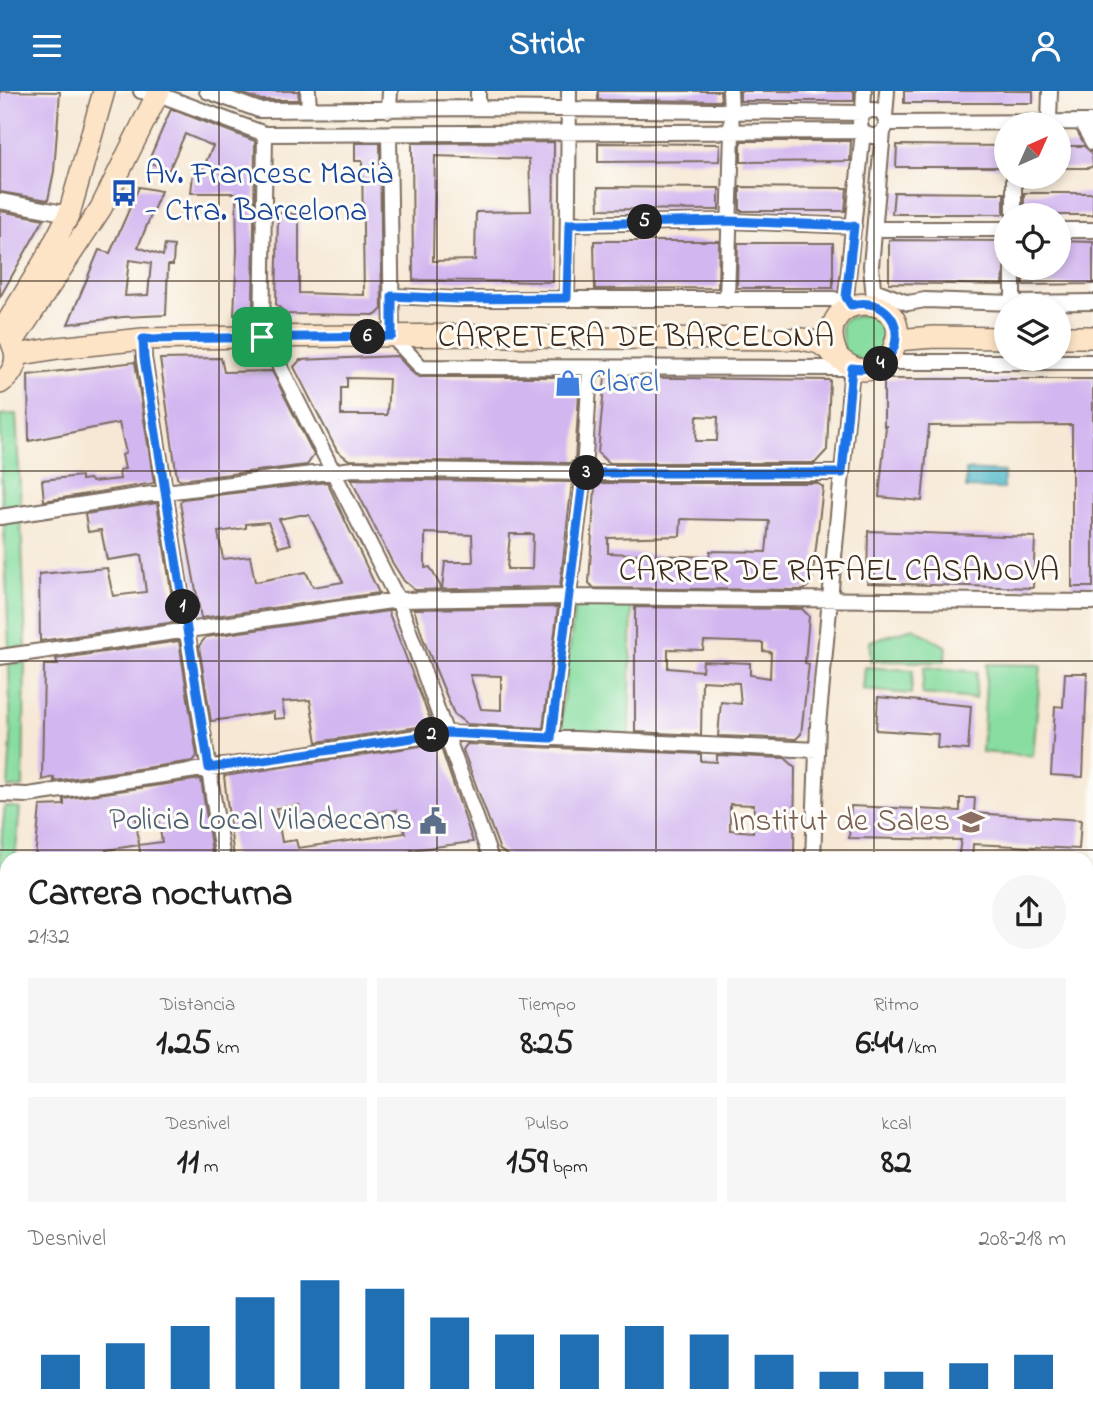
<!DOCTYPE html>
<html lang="es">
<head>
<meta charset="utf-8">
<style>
  :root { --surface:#fff; --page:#f6f6f6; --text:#222; --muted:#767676; --accent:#1f6fb2 }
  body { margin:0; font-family:"Indie Flower",sans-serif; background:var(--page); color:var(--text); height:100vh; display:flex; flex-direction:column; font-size:26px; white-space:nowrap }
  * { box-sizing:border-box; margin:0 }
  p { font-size:23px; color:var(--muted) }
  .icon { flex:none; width:38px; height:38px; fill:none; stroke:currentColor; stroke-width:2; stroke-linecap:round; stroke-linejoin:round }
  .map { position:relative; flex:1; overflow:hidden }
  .panel { position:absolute; left:0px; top:761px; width:1094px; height:569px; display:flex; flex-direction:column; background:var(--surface); border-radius:21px 21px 0 0; box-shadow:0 4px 10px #0003 }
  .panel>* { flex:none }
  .needle { width:46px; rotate:45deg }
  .buttons { position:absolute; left:994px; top:21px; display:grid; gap:14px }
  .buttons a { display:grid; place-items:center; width:77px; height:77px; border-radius:50%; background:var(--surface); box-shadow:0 4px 10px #0003; font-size:35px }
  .pin { position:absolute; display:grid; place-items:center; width:60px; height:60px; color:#fff; margin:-30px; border-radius:14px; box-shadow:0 4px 10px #0006 }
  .km { position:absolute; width:35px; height:35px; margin:-18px; border-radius:50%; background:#222; color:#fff; font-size:19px; line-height:35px; text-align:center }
  .round { display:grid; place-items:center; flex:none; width:74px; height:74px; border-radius:37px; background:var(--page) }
  .overview { display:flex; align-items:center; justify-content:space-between; height:119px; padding:0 28px }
  h1 { font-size:38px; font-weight:800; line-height:52px }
  .metrics { display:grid; grid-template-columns:repeat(3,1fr); gap:10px; height:119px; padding:7px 28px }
  .metrics div { display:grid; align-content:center; border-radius:0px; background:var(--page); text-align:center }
  .metrics b { font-size:35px; font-weight:800 }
  .metrics small { font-size:19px; font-weight:400 }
  .metrics p { font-size:19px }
  .chart { height:196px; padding:14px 28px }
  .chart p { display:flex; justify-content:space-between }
  .chart svg { width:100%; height:126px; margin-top:7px; stroke:var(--accent); stroke-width:6 }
  header { display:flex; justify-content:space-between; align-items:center; height:91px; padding:0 28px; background:var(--accent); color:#fff; font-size:32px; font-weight:800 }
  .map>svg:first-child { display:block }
  .green { fill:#88dda0; stroke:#62845f; stroke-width:2 }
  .water { fill:#4eb8ca; stroke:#447174; stroke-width:2 }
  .building { fill:#d2b6f0; fill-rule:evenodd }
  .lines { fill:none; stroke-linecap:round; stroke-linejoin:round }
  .street-casing { stroke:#7c6c5e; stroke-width:18 }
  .secondary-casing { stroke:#7c6c5e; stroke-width:24 }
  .street { stroke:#fff; stroke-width:14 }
  .secondary { stroke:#fee4c6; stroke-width:21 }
  .route-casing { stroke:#fff; stroke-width:14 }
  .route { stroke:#1a73e8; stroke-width:9 }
  .grid { fill:none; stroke:#3b2a1e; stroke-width:2; stroke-opacity:0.55 }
  .labels { text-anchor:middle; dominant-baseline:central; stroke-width:6; stroke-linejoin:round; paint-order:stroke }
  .transit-label { font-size:32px; fill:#164399; stroke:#fdfcf7; text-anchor:start }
  .street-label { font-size:32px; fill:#3b2a1e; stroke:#fdfcf7 }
  .shop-label { font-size:32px; fill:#366cbe; stroke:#fdfcf7; text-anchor:start }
  .service-label { font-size:32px; fill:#4e5e75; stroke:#fdfcf7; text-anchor:end }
  .education-label { font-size:32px; fill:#785e54; stroke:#fdfcf7; text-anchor:end }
</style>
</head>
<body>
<header><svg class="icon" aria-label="menu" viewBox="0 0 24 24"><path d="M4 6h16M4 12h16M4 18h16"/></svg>Stridr<svg class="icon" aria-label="person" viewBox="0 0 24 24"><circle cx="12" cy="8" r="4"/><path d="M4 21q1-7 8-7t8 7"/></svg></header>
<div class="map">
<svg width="1093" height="1329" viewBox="0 0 1093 1329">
  <rect width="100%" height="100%" fill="#fdfcf7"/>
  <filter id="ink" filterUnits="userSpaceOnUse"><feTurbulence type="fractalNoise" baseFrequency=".0143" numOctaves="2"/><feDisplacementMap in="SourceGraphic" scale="14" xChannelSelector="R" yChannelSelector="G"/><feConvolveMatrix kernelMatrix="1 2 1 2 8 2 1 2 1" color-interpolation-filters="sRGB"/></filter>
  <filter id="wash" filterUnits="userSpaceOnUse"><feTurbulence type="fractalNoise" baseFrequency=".00686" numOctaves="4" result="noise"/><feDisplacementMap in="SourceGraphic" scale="28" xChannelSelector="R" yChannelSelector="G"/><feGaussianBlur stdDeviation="1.57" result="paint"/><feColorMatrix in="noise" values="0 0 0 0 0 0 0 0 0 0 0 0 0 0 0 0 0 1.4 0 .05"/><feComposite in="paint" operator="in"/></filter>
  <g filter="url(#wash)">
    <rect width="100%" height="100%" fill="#f6e8d4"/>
    <path class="green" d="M871 222C886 231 887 237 889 254L870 272 844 263 841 234 845 228Z
      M16 323 21 418 2 419 0 324Z
      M21 429 26 556 9 557 4 430Z
      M575 513 632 514 629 643 559 639Z
      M913 537 947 556 944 571 870 570V550Z
      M9 572H25L23 696 8 697 11 648Z
      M987 573 1041 574 1033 665 982 661Z
      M865 576 913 579 911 603 863 599Z
      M924 576 977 581 975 608 922 603Z
      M5 715 20 717 15 768H7V839L0 838V762Z
      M7 1310V1323H272L273 1329H0V1311Z
      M1087 1310H1093V1329H843V1323H1087Z"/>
    <path class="water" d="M966 379 1004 381V398L966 397Z"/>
    <g id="blocks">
      <path class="building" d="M0 0 60 1 54 80 48 109 0 101Z
        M235 0H298L299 9H261Z
        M598 0H720L721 10 598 9Z
        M740 0H854V10H740Z
        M904 0H1033V12H904Z
        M171 18 255 50 253 219 248 224H234L237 160 236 102H191L193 83 201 82 213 55 185 43 169 79 148 71Z
        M741 50H851L850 70 741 71Z
        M554 51 553 191 413 189 412 52ZM435 65 529 68 531 120 476 121 475 169 433 170Z
        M355 52H380L382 218 376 224 286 223 276 213 278 122 299 123V202L364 204 362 70H355Z
        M598 52 720 53 719 70 598 71Z
        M897 54 1006 55V76H896Z
        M1059 55H1084L1092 62 1093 75 1089 77H1059Z
        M139 96 161 100 138 156 163 165 165 154 174 155 173 174H168L166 224 123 226 68 233 99 159 110 162ZM129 169 151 172 148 204 125 205Z
        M598 96 719 97V119L599 118Z
        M740 96 847 97 845 120H740Z
        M894 101 1004 102V123H892Z
        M1024 102H1093V124H1024Z
        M0 120 44 128 0 206Z
        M889 149 1006 150 1003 194 889 192Z
        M594 150H719L718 197 595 198Z
        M1059 150 1093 151V193L1023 194V177H1059Z
        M738 152H833V197H737Z
        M397 265 415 284 420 286H580L575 369 570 372 349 369 337 360 294 276 300 269ZM347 287 389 288 387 324H341V297H347Z
        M221 267 224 281 272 280 314 364 307 374 180 389 177 387 160 268Z
        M135 271 154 392 44 410 42 389 81 385V389L89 388 92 391 120 388 119 379 125 378 122 364 126 362 119 332 29 350 28 284Z
        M605 286 830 289 827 359 815 372H608L598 362ZM697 325 718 326 717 350H696Z
        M884 288H1093V496H1072V334L929 335 922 410 879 406 886 335H884Z
        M351 388 572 391 560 496 415 499 404 490 392 471ZM425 442 472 444 473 471H445L442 498 430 476 425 477ZM510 443H533L532 478H507Z
        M327 391 379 502 201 527 180 412 183 408ZM300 424H309L343 491 313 496 306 481 255 491 250 465 223 468 218 441 246 437V433L268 431 279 456 291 453 279 428Z
        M601 392H817L823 396 812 491 804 499 594 497 589 492 591 458 595 397ZM681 428 769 430 766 461 710 460 709 466 608 462V447L680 445Z
        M157 412 176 531 40 550 39 483 107 477 113 505 146 501 141 464 107 469 101 439 88 441 85 423Z
        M868 440 1035 446 1033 497 867 492Z
        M558 516 543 637 467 633 454 623 424 550 414 518ZM470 584 501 585V619L481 618Z
        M635 516 802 518 809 525 805 572 809 573 801 643 796 648 718 645 721 611 741 613 739 592 702 590 701 644 635 641ZM704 550 763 552V560L771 561 770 587 750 584V572L703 570 702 580 668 577V558L703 559Z
        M388 520 430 628 425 635 317 651 310 609 282 611 285 627 274 628V621L211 630 199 555 206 546Z
        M179 550 197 665 193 670 54 690V686L42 689 44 574H58L56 568Z
        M1065 582H1087L1083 686 1051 684 1055 615 1063 616Z
        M878 606 971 615 968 659 937 657 938 643 876 639Z
        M434 653 441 657 473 751 411 759 415 768H234L224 685ZM299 714 302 734 396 719 405 742 298 757 296 749 282 751 276 717Z
        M467 653 701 663V670L717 671V664L785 667 795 676 794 762 788 768 512 767 500 759 463 659ZM730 713 754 714 753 741 730 739Z
        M201 688 213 768H141L139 754 106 759 108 768H35L40 715 64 714V708ZM158 727 162 751 139 754 136 728Z
        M960 707H975L974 722 1081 729 1079 758 973 753 972 767 958 768 961 749 849 747 851 715 960 720Z"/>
    </g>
  </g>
  <g filter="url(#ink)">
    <use href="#blocks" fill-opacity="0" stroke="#7c6c5e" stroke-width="2"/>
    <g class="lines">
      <defs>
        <path id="street" d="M141 0 158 3 265 43 863 40 846 206 851 214
          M207 0 259 19 478 17 863 22 864 0
          M308 0 309 18
          M478 17V0
          M860 32a13 13 0 1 1 26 0a13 13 0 1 1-26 0Z
          M389 19 390 0
          M885 26 887 0
          M1049 30 1050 0
          M1081 31 1093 52
          M886 32 1093 31
          M265 43 262 246 266 256 273 262 398 509 491 768
          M389 43 392 245 421 276 844 277 851 280
          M0 110 69 123
          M1014 124V86
          M569 133 728 130 854 135
          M875 138H1006
          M1059 139H1093
          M874 199 908 212 925 209 1013 212 1093 211
          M392 205 457 208H834L845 219
          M567 207 569 0
          M874 207 871 175 883 41
          M727 209 732 41 730 0
          M1013 212V177
          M143 248 144 267 223 768
          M885 271H1093
          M0 426 165 401 353 378 584 382H842
          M0 566 398 509 570 506 1093 511
          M551 647 584 382 590 277
          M0 703 28 704 446 642 817 659
          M813 768 818 634 852 277
          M0 850 7 849
          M1087 934 1093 935
          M1087 1135H1093
          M1087 1166 1093 1165
          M0 1242 7 1246
          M0 1292 7 1287
          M289 1323 290 1329
          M323 1323 324 1329
          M809 1323V1329"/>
        <path id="secondary" d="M1 242 47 166 69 123 104 0
          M1059 246H1093
          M896 249 934 246 1006 247
          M12 252 101 117 159 0
          M16 264 58 257 143 248 244 246 473 244 573 247 802 248C808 250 817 250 822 254 840 266 855 288 879 275 885 271 890 266 893 259 921 197 803 196 839 268
          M0 292C15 282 20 268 12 252"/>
      </defs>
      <use href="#street" class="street-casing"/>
      <use href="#secondary" class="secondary-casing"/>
      <use href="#street" class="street"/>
      <use href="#secondary" class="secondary"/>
    </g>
  </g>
  <g class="lines" filter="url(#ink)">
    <defs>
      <path id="route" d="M728 130 854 135 846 206 851 214C912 201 910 287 852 277L842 382H584L551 647 446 642 209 677 144 267 143 248 392 245V205L457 208 567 207 569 133Z"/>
    </defs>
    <use href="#route" class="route-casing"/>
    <use href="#route" class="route"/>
  </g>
  <path class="grid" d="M219 0V768M437 0V768M656 0V768M874 0V768M0 190H1093M0 380H1093M0 570H1093M0 759H1093M0 949H7M1087 949H1093M0 1139H7M1087 1139H1093M219 1323V1329M437 1323V1329M656 1323V1329M874 1323V1329"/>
  <defs>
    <symbol id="bus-bare" viewBox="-9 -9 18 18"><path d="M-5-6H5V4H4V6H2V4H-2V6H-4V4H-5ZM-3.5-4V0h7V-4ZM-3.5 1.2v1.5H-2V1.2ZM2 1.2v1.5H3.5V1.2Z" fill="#1a4fb4" stroke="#fdfcf7" stroke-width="2.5" paint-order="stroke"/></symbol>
    <symbol id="shop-bare" viewBox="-9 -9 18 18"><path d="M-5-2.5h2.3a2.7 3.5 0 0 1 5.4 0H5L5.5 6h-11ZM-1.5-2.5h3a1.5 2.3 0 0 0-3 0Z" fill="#3f7fe0" stroke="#fdfcf7" stroke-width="2.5" paint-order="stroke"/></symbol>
    <symbol id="civic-bare" viewBox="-9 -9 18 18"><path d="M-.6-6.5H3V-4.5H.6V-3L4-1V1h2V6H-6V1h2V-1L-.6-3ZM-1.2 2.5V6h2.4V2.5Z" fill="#5c6f8a" stroke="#fdfcf7" stroke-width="2.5" paint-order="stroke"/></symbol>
    <symbol id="school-bare" viewBox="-9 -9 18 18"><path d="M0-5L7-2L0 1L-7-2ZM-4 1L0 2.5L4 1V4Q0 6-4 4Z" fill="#8d6e63" stroke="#fdfcf7" stroke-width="2.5" paint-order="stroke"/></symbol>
  </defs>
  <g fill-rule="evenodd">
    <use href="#bus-bare" x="105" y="83" width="38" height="38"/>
    <use href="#shop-bare" x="549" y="273" width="38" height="38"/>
    <use href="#civic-bare" x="414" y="711" width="38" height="38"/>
    <use href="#school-bare" x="952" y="712" width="38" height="38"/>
  </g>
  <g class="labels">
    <g class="transit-label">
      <text x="145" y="84">Av. Francesc Macià<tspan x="145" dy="37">- Ctra. Barcelona</tspan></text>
    </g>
    <g class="street-label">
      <text x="636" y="247">CARRETERA DE BARCELONA</text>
      <text x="839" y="481">CARRER DE RAFAEL CASANOVA</text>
    </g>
    <g class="shop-label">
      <text x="589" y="292">Clarel</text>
    </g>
    <g class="service-label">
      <text x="412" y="730">Policia Local Viladecans</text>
    </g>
    <g class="education-label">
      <text x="950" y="731">Institut de Sales</text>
    </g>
  </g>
</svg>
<div class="buttons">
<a><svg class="needle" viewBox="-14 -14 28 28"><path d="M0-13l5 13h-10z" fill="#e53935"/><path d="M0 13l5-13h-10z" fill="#767676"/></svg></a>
<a><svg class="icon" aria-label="locate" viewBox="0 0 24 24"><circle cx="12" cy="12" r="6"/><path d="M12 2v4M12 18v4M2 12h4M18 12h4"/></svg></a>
<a><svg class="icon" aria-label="layers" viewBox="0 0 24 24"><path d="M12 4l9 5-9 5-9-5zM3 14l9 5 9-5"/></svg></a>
</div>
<div class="pin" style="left:262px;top:246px;background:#1e9e55"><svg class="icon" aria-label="arrive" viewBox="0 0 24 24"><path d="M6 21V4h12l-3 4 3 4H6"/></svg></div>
<b class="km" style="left:183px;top:516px">1</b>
<b class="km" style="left:432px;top:644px">2</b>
<b class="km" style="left:587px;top:382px">3</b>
<b class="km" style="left:881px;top:273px">4</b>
<b class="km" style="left:645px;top:131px">5</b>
<b class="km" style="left:368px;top:246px">6</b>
<section class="panel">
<div class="overview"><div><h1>Carrera nocturna</h1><p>21:32</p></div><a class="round"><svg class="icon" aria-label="share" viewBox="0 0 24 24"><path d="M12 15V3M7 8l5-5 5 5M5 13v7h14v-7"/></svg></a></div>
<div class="metrics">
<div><p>Distancia</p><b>1.25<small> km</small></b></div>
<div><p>Tiempo</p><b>8:25</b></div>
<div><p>Ritmo</p><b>6:44<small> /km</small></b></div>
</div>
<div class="metrics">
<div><p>Desnivel</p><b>11<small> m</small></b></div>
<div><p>Pulso</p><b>159<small> bpm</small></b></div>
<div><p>kcal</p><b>82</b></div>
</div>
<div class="chart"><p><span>Desnivel</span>208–218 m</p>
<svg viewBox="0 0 160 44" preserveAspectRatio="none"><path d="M5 44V32M15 44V28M25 44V22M35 44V12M45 44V6M55 44V9M65 44V19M75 44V25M85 44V25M95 44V22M105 44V25M115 44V32M125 44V38M135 44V38M145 44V35M155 44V32"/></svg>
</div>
</section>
</div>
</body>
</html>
